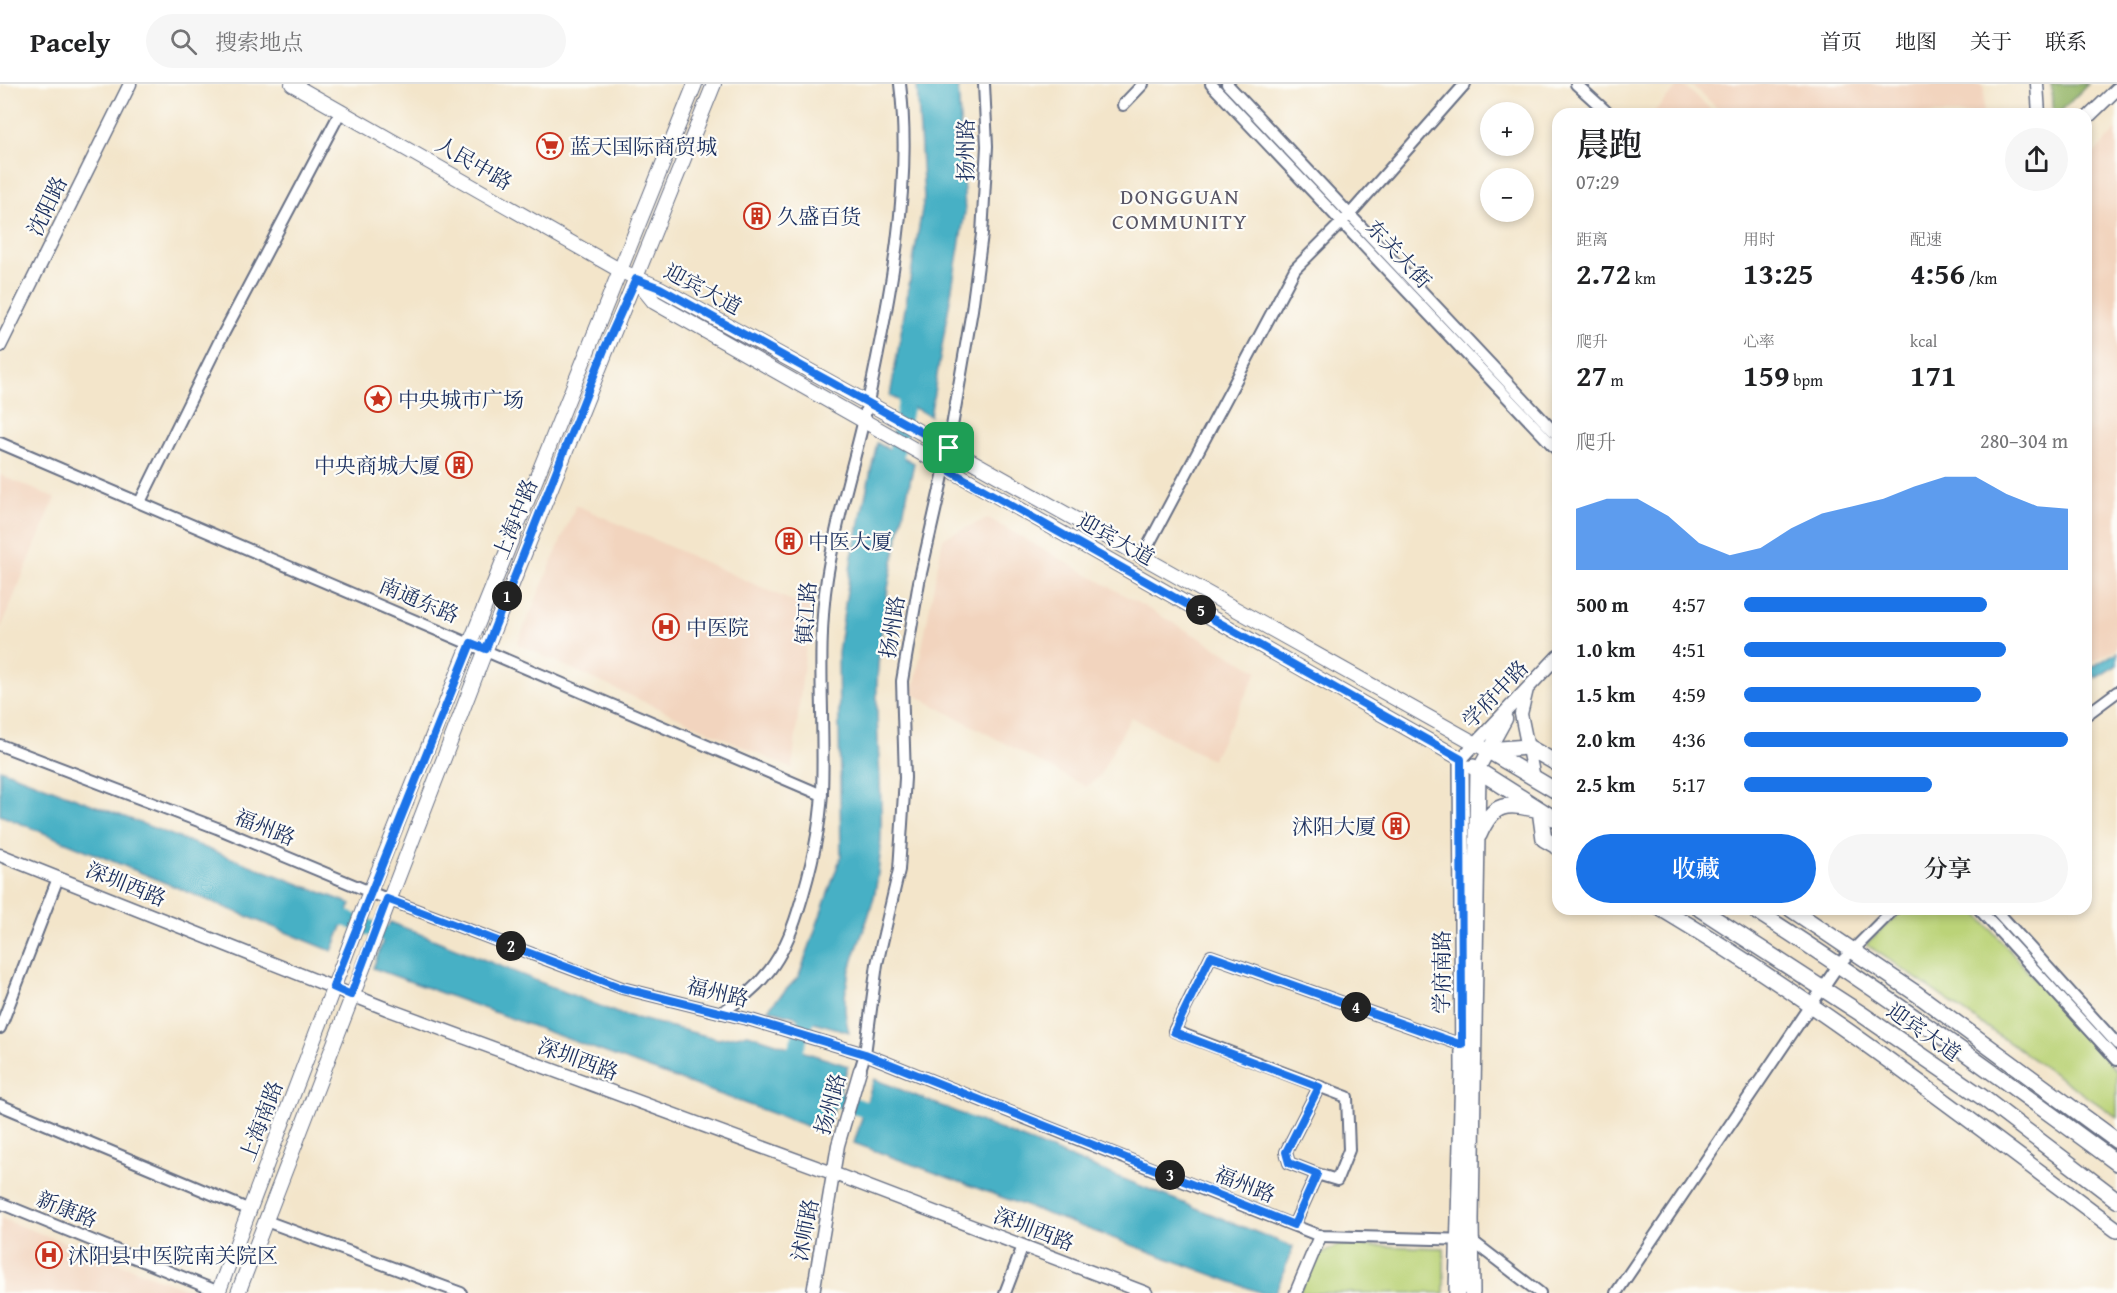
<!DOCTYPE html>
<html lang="zh">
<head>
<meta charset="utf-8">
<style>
  :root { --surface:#fff; --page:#f6f6f6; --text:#202124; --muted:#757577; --line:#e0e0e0; --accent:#1a73e8 }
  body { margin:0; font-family:"Gentium Book Plus","Noto Serif SC",serif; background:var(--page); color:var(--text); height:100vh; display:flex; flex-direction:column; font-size:22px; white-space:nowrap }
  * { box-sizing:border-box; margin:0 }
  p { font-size:20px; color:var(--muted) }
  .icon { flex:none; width:33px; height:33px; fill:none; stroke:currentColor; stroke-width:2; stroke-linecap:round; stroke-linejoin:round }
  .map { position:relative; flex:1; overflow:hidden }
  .details { position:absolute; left:1552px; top:24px; width:540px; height:807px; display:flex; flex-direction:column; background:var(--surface); border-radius:18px; box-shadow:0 3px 9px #0003 }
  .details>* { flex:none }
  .fabs { position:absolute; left:1480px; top:18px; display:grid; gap:12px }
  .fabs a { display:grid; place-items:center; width:54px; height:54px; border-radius:50%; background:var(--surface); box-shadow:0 3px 9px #0003; font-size:30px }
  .pin { position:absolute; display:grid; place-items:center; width:51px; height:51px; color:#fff; margin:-26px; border-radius:12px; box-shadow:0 3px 9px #0006 }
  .km { position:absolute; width:30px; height:30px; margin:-15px; border-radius:50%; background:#222; color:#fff; font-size:16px; line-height:30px; text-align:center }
  .round { display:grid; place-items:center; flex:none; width:63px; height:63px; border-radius:32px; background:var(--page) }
  .summary { display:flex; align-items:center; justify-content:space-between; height:102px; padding:0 24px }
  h1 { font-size:33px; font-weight:600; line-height:45px }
  .figures { display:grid; grid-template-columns:repeat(3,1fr); gap:9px; height:102px; padding:6px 24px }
  .figures div { display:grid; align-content:center }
  .figures b { font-size:30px; font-weight:600 }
  .figures small { font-size:16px; font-weight:400 }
  .figures p { font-size:16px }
  .chart { height:168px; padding:12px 24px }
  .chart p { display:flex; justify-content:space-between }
  .chart svg { width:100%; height:108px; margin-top:6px; fill:var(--accent); opacity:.7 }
  .button { display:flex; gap:12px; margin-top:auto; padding:12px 24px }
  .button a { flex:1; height:69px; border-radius:36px; background:var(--accent); color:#fff; font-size:24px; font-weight:600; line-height:69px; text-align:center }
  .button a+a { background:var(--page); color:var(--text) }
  ul { padding:0 24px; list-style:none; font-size:20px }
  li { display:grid; grid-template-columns:96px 72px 1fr; align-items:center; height:45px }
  li i { height:15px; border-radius:8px; background:var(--accent) }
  header { display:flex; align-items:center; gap:36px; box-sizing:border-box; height:84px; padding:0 30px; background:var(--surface); border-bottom:2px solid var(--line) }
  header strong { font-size:28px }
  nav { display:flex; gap:33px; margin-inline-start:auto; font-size:21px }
  .search { width:420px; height:54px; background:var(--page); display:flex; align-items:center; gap:15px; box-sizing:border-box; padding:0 21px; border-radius:33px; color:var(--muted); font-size:22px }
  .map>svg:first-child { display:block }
  .built { fill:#f2d4be }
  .green { fill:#bbd378; stroke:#6b816b; stroke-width:1.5 }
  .forest { fill:#94b568; stroke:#587263; stroke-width:1.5 }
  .water { fill:#46b0c5; stroke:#307092; stroke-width:1.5 }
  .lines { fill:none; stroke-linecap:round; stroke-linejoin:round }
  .river { stroke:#46b0c5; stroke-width:16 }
  .minor-casing { stroke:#676f84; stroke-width:14 }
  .tertiary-casing { stroke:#676f84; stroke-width:15 }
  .secondary-casing { stroke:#676f84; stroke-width:16 }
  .primary-casing { stroke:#676f84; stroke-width:18 }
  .minor { stroke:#fff; stroke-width:10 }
  .tertiary { stroke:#fff; stroke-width:12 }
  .secondary { stroke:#fff; stroke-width:14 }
  .primary { stroke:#fff; stroke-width:15 }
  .route-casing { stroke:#fff; stroke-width:12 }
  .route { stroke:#1a73e8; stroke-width:8 }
  .labels { text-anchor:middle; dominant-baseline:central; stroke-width:4.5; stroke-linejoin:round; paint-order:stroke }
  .poi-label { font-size:21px; fill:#1b2f5e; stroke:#fdfcf7; text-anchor:start }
  .street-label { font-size:21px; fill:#1b2f5e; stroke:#fdfcf7 }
  .neighbourhood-label { font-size:22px; letter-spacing:1.5px; fill:#585565; stroke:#fdfcf7 }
</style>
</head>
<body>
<header>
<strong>Pacely</strong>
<div class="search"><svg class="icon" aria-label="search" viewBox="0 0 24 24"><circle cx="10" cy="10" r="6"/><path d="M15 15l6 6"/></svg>搜索地点</div>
<nav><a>首页</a><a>地图</a><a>关于</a><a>联系</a></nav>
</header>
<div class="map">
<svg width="2117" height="1209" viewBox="0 0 2117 1209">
  <rect width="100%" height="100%" fill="#fdfcf7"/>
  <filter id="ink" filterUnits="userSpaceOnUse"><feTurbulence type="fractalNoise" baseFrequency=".0167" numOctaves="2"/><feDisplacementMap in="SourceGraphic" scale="12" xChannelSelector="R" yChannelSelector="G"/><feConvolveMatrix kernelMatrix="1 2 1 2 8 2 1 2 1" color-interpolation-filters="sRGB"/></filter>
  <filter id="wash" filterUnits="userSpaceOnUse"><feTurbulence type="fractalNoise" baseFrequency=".008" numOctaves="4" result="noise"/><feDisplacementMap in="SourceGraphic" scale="24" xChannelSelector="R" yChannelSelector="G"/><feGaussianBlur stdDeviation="1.35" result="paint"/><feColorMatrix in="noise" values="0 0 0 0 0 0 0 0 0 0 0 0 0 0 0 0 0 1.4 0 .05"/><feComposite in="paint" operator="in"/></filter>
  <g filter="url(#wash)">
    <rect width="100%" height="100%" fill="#f3e5ca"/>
    <path class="built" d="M1680 0H1682L1716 30H1652Z
      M1690 0H1980L1984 4 1983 30H1724Z
      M2117 45V564L2087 581V77Z
      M0 391 55 414 0 546Z
      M576 421 810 525 792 685 517 560Z
      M988 434 1258 587 1212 676 1131 633 1098 694 1086 703 913 610 943 454Z
      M0 1134 197 1209H0Z"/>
    <path class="green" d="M1904 825H1973L2117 988V1033L1866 860Z
      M1339 1161 1444 1164V1209H1299L1315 1173Z"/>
    <path class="forest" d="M2051 0H2088L2058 30H2054Z"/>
    <path class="water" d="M917 0H958L965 128 930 332 890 312 924 114Z
      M877 359 914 379C899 451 880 525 877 599 875 667 888 735 876 803 868 852 833 895 849 948L768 925 799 892 841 772 838 569 852 473Z
      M2117 568V581L2096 594 2089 585Z
      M0 685 351 820 332 867 0 731Z
      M390 838 617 929 718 955 748 950 848 982 826 1049 373 884Z
      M874 995 1293 1163 1276 1208 1262 1209 854 1059Z"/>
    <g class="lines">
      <path class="river" d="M892 390 910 298
        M324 826 406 858
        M788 986 814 914
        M817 1007 885 1033"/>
    </g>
  </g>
  <g filter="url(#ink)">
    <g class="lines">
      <defs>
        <path id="minor" d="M1211 0 1558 367
          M1227 0 1558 352
          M1576 0 1609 30
          M1123 21 1143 0
          M0 359 822 711
          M140 418 219 258 341 27
          M1142 473 1295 185 1351 129 1465 0
          M2086 631 2117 608
          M0 661 217 744 387 815 622 904 751 936 865 970 1320 1152 1471 1156 1540 1209
          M1979 825 2117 976
          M1995 825 2117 960
          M721 929C763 902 783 876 798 827 810 789 820 748 822 708 825 637 816 565 827 494 836 435 855 377 868 318 889 218 913 102 900 0
          M0 944 58 794
          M860 986 865 970 877 880 899 786 905 694 902 597 919 498 945 383 972 226 982 150 987 62 984 0
          M0 1021 250 1126
          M1317 1090 1289 1079 1286 1068 1319 1003
          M0 1119 219 1208
          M266 1137 461 1209
          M1294 1141 1317 1090 1337 1096 1349 1066 1347 1013 1174 947 1211 872 1462 961
          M1005 1209 1023 1162
          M1616 1209 1839 880 1894 825"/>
        <path id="tertiary" d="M2037 0 2039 30
          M2086 35 2117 5
          M0 262 130 0
          M1527 605 1521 630 1534 694
          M1461 675 1558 572
          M1478 686 1506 635
          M0 771 387 925 835 1090 1146 1209
          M813 1209 838 1061 860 986
          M1296 1209 1320 1152"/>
        <path id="secondary" d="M292 0 621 187 660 204 868 319 1487 666
          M637 197 654 218 1461 675
          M218 1209 367 815 695 0
          M238 1209 486 565 714 0"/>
        <path id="primary" d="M1487 666 1558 708
          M1487 666 1528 663 1558 680
          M1473 683 1558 737
          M1479 751C1494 717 1506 719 1540 726L1544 755 1558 763
          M1662 825C1821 920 1969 1036 2117 1146
          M1700 825 1860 929 1982 1013 2117 1116
          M1753 825C1878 905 1998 991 2117 1079
          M1791 825 1917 910 2117 1057
          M1457 1209 1463 985 1461 675
          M1472 1209 1471 1136 1478 686"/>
      </defs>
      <use href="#minor" class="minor-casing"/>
      <use href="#tertiary" class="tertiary-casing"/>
      <use href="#secondary" class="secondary-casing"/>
      <use href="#primary" class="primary-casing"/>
      <use href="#minor" class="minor"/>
      <use href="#tertiary" class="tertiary"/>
      <use href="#secondary" class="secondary"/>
      <use href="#primary" class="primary"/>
    </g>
  </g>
  <g class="lines" filter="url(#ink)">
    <defs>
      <path id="route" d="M636 195 660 204 930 353 949 364 945 384 1461 675 1462 961 1211 872 1174 948 1319 1003 1286 1068 1289 1079 1317 1090 1294 1141 865 970 751 936 622 904 387 815 351 911 333 903 471 559 486 565 604 266Z"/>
    </defs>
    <use href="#route" class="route-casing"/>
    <use href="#route" class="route"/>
  </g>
  <defs>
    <symbol id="supermarket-ring" viewBox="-11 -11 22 22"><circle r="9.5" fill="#fdfcf7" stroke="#c8321e" stroke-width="1.5"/><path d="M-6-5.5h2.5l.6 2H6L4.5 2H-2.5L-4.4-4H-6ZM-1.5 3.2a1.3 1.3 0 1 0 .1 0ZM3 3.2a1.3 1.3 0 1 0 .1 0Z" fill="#c8321e"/></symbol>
    <symbol id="building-ring" viewBox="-11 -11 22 22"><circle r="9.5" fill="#fdfcf7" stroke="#c8321e" stroke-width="1.5"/><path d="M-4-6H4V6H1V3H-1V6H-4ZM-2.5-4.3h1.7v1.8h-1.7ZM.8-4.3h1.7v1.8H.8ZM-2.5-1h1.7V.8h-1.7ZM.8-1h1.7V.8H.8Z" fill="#c8321e"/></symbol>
    <symbol id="sight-ring" viewBox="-11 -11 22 22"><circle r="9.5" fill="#fdfcf7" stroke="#c8321e" stroke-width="1.5"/><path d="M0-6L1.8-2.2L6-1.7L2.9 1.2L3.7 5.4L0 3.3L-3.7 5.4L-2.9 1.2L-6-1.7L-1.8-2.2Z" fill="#c8321e"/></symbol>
    <symbol id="hospital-ring" viewBox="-11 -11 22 22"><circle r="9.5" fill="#fdfcf7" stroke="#c8321e" stroke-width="1.5"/><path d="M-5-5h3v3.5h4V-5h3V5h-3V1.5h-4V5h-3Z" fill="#c8321e"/></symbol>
  </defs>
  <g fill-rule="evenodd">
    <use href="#supermarket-ring" x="535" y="47" width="30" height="30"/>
    <use href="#building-ring" x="742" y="117" width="30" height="30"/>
    <use href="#sight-ring" x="363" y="300" width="30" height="30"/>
    <use href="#building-ring" x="444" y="366" width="30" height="30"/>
    <use href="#building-ring" x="774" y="442" width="30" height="30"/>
    <use href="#hospital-ring" x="651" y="528" width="30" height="30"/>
    <use href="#building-ring" x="1381" y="727" width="30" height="30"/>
    <use href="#hospital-ring" x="34" y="1156" width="30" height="30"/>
  </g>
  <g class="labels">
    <g class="poi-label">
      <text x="570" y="62">蓝天国际商贸城</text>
      <text x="777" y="132">久盛百货</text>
      <text x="398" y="315">中央城市广场</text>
      <text x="440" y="381" text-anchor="end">中央商城大厦</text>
      <text x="808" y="457">中医大厦</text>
      <text x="686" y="543">中医院</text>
      <text x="1376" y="742" text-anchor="end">沭阳大厦</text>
      <text x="68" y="1171">沭阳县中医院南关院区</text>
    </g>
    <g class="street-label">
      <text transform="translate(965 66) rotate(-90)">扬州路</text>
      <text transform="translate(474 79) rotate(30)">人民中路</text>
      <text transform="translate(47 122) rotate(-64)">沈阳路</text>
      <text transform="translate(1399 170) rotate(47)">东关大街</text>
      <text transform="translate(703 205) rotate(28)">迎宾大道</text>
      <text transform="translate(515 435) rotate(-68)">上海中路</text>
      <text transform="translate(1116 455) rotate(29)">迎宾大道</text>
      <text transform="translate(419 516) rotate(23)">南通东路</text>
      <text transform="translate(806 529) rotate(-86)">镇江路</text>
      <text transform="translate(892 543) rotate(-81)">扬州路</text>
      <text transform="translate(1495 610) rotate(-46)">学府中路</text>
      <text transform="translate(265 743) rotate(22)">福州路</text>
      <text transform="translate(126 800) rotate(22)">深圳西路</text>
      <text transform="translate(1441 888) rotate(-90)">学府南路</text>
      <text transform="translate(718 908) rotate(14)">福州路</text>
      <text transform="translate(1924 948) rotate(35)">迎宾大道</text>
      <text transform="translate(578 975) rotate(20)">深圳西路</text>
      <text transform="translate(830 1020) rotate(-74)">扬州路</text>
      <text transform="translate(261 1037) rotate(-69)">上海南路</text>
      <text transform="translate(1245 1100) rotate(22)">福州路</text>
      <text transform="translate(67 1125) rotate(22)">新康路</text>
      <text transform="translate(1034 1145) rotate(21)">深圳西路</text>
      <text transform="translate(805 1146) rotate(-79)">沭师路</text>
    </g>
    <g class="neighbourhood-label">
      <text x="1180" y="112">DONGGUAN<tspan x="1180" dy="25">COMMUNITY</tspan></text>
    </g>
  </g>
</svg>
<div class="fabs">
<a>+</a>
<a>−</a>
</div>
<div class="pin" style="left:949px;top:364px;background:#1e9e55"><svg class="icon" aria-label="arrive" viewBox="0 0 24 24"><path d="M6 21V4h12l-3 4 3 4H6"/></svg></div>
<b class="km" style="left:507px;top:512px">1</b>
<b class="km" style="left:511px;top:862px">2</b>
<b class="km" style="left:1170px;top:1091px">3</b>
<b class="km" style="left:1356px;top:923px">4</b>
<b class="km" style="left:1201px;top:526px">5</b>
<section class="details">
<div class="summary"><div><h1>晨跑</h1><p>07:29</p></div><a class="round"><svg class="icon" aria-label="share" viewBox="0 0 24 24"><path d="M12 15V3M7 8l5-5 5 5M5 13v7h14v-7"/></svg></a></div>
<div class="figures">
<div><p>距离</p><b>2.72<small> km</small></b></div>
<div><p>用时</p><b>13:25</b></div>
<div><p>配速</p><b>4:56<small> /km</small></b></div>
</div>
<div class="figures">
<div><p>爬升</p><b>27<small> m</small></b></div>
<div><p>心率</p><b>159<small> bpm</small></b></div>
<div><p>kcal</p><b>171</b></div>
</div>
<div class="chart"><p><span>爬升</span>280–304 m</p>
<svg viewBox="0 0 160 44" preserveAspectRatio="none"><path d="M0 44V19L10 15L20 15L30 22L40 33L50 38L60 35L70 27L80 21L90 18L100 15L110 10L120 6L130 6L140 13L150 18L160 19V44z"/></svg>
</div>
<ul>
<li><b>500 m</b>4:57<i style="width:75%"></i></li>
<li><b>1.0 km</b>4:51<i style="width:81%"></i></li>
<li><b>1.5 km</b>4:59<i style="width:73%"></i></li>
<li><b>2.0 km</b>4:36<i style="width:100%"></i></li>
<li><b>2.5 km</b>5:17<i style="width:58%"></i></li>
</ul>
<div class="button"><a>收藏</a><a>分享</a></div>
</section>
</div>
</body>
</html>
